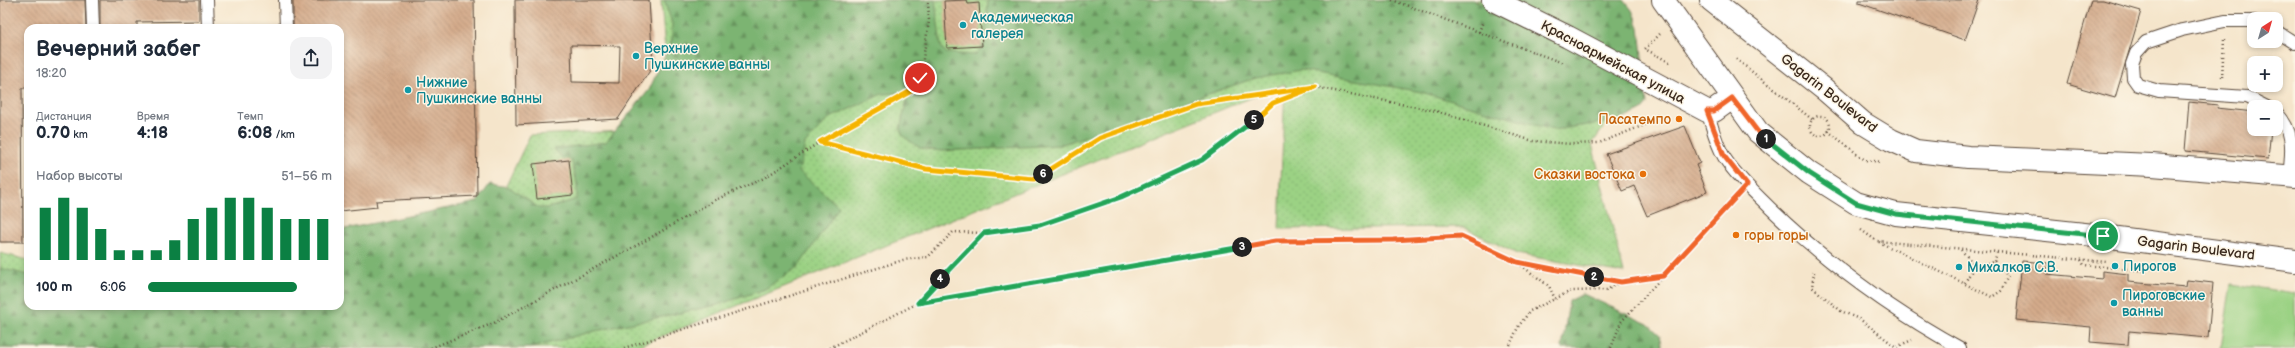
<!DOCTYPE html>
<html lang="ru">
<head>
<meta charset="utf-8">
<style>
  :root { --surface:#fff; --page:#f2f2f3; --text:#1f2937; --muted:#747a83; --accent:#0b8043 }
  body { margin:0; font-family:"Balsamiq Sans",sans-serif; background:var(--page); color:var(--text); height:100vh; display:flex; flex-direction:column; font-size:15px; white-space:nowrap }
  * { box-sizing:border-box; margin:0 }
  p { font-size:13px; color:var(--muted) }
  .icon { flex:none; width:22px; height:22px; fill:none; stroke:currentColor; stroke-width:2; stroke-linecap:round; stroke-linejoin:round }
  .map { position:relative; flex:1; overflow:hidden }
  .side { position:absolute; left:24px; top:24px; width:320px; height:286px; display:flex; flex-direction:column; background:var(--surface); border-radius:12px; box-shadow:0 2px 6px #0003 }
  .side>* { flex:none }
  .needle { width:26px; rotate:37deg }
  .controls { position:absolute; left:2247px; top:12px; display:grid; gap:8px }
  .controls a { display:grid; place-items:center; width:36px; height:36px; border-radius:8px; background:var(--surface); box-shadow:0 2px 6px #0003; font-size:20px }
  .pin { position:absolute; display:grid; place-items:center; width:34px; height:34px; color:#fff; margin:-17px; border:2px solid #fff; border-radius:50%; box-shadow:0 1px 4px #0007 }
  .km { position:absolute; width:20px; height:20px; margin:-10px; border-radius:50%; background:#222; color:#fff; font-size:11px; line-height:20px; text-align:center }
  .round { display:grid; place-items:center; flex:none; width:42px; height:42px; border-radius:12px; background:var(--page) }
  .overview { display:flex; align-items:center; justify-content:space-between; height:68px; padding:0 12px }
  h1 { font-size:22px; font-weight:700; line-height:30px }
  .metrics { display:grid; grid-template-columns:repeat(3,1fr); gap:6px; height:68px; padding:4px 12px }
  .metrics div { display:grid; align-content:center }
  .metrics b { font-size:17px; font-weight:700 }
  .metrics small { font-size:11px; font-weight:400 }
  .metrics p { font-size:11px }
  .chart { height:112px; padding:8px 12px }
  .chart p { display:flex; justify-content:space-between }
  .chart svg { width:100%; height:72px; margin-top:4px; stroke:var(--accent); stroke-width:6 }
  ul { padding:0 12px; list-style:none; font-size:13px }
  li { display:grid; grid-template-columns:64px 48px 1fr; align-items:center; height:30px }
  li i { height:10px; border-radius:5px; background:var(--accent) }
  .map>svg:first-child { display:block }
  .green { fill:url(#green-dots); stroke:#6b7e51 }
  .forest { fill:url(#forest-firs); stroke:#5c6f48 }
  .pitch { fill:#9bd284; stroke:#6b7e51 }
  .building { fill:url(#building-back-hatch); fill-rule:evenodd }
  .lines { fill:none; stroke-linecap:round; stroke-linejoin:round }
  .lane-casing { stroke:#574638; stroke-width:14 }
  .street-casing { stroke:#574638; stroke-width:24 }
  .path { stroke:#574638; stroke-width:2.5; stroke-dasharray:1 3; stroke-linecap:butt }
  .lane { stroke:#fff; stroke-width:12 }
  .street { stroke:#fff; stroke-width:22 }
  .split-1-casing { stroke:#fff; stroke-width:8 }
  .split-2-casing { stroke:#fff; stroke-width:8 }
  .split-3-casing { stroke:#fff; stroke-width:8 }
  .split-4-casing { stroke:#fff; stroke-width:8 }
  .split-5-casing { stroke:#fff; stroke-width:8 }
  .split-6-casing { stroke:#fff; stroke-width:8 }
  .split-7-casing { stroke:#fff; stroke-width:8 }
  .split-1 { stroke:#22a559; stroke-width:5 }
  .split-2 { stroke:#f0652b; stroke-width:5 }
  .split-3 { stroke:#f0652b; stroke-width:5 }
  .split-4 { stroke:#22a559; stroke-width:5 }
  .split-5 { stroke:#22a559; stroke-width:5 }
  .split-6 { stroke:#f5b400; stroke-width:5 }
  .split-7 { stroke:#f5b400; stroke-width:5 }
  .culture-dot { fill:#0f9aa8; stroke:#fcf5e5; stroke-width:1.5 }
  .food-dot { fill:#e8710a; stroke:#fcf5e5; stroke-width:1.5 }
  .labels { text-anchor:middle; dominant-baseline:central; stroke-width:3; stroke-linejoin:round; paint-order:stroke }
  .culture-label { font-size:14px; fill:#0d838f; stroke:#fcf5e5; text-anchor:start }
  .street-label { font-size:14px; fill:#3b2a1e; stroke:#fcf5e5 }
  .food-label { font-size:14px; fill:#c56008; stroke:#fcf5e5; text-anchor:end }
</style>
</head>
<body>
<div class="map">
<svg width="2295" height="348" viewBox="0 0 2295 348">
  <defs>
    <pattern id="green-dots" width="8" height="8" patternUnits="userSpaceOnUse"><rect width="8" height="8" fill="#9bd284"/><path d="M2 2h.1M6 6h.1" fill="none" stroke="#86b472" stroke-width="1.8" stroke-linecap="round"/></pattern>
    <pattern id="forest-firs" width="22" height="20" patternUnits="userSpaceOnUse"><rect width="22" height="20" fill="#7cb472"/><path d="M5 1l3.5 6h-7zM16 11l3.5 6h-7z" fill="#67935d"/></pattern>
    <pattern id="building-back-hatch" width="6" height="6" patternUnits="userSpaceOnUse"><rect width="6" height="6" fill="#d4ab8b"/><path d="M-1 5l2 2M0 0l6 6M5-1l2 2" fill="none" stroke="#ad8b71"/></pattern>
  </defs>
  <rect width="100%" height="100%" fill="#fcf5e5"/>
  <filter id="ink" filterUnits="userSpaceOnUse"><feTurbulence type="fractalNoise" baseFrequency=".025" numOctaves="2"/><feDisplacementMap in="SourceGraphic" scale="8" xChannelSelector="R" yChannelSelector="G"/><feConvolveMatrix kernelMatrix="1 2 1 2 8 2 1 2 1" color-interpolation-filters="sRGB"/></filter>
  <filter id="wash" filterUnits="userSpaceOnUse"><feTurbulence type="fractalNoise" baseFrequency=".012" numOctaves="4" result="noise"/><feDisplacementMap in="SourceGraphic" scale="16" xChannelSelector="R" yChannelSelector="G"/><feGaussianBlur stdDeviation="0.9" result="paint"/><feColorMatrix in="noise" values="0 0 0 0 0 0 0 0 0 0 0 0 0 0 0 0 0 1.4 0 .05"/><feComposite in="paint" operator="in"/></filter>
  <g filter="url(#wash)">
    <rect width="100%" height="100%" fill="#f5e5cb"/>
    <path class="green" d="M661 0H1419L1472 19 1477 0H1597L1644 71 1592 144 1624 273 1517 254 1463 227 1279 229 1285 84 633 348H0V253L28 260V306H340L495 209 530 135 625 131 668 88Z"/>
    <path class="forest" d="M664 0H935L941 47 946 53 975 55 985 44 988 0H1472L1492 6 1496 0H1624L1632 10 1639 27 1647 104 1642 110 1621 120 1553 130 1421 92 1301 70 1255 78 1060 145 941 151 920 148 903 136 900 129 907 99 901 93 882 94 828 119 805 144 799 171 839 207 799 266 765 289 717 305 595 331 530 348H0V268L28 275V306H340V230L477 202 490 184 509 187 539 208H548L577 199V183L571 159 564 160 554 149 606 142 649 90 672 40V23Z
      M1583 294 1648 324 1660 335 1663 348H1562L1569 301Z"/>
    <path class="pitch" d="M2231 284 2295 293V348H2221Z"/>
    <g id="blocks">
      <path class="building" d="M0 0H85L86 28H28V88H22L23 242H0Z
        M100 0H199V21L137 22V28H100Z
        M293 0H474L477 196 376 201 377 207 340 211V28H293Z
        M515 0H649L653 66 618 119 516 125ZM571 45 620 46 619 83 572 82Z
        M967 0 968 4 979 3 982 46 947 48 944 1Z
        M1859 0H1979L1965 40 1859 3Z
        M2091 0H2103L2141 11 2115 98 2067 84Z
        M2189 102 2218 105 2217 108 2254 112V129H2271L2268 159 2185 151Z
        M1685 126 1700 163 1696 165 1707 192 1647 216 1634 186 1622 191 1606 154Z
        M569 160 573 195 537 199 533 164Z
        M2022 261 2048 263 2046 274 2102 279V271L2128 274V282L2186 287 2187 280 2213 283 2208 338 2129 331 2128 345 2090 342 2091 327 2016 320Z"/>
    </g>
  </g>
  <g filter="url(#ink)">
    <use href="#blocks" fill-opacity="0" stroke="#574638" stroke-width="1"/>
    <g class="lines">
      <defs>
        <path id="lane" d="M92 0 93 28
          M207 0 208 28
          M285 0 286 28
          M2254 21H2225L2182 30 2146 42 2136 53 2132 64 2133 78 2138 85 2159 91 2247 97 2267 107
          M2276 31 2295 43
          M1707 111C1712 126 1716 144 1724 157 1736 176 1754 192 1770 208 1827 263 1891 310 1960 348
          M2276 112C2295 132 2292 150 2289 177"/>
        <path id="street" d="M1493 0 1568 37 1707 111H1714L1732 98
          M1663 0 1758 132 1809 173 1856 203 1896 214 2103 236 2295 261
          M1711 0 1824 89 1863 123 1891 140 1916 151 1968 157 2152 165 2295 177"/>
      </defs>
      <use href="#lane" class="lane-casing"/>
      <use href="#street" class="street-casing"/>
      <path class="path" d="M1392 0 1563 63
        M1479 32 1483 21
        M1660 34 1645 49 1671 63
        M1736 59 1813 120
        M2222 77 2224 40
        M1810 126a10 10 0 1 1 20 0a10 10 0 1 1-20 0Z
        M1828 131 1865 160 1881 162
        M820 142 925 169 1035 179 1100 138 1195 104 1310 88
        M1861 230 1877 241 2107 262
        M1879 242 1992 297 2001 291 2008 276 1994 262
        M1961 250 1975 265 1964 284
        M2081 260 2084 265 2148 271 2152 266
        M1518 263 1549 286 1555 299
        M1975 265 1994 262 1997 253
        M1814 272 1812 287 1841 311 1861 320 1896 347 1912 340
        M918 303 983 234
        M1510 345 1518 327 1530 311 1571 291 1607 290 1620 282
        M431 348 494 323 650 238 713 201 764 178 820 142 911 91 920 78 929 21 928 0
        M624 348 903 260 928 257 953 232 984 233 1040 225 1121 197 1202 160 1273 103 1315 87 1436 111 1533 141 1572 144 1599 143 1652 122 1659 112
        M830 348 918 303 1275 241 1393 240 1461 236 1517 262 1621 282 1663 276
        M1611 348 1621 322 1734 199"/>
      <use href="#lane" class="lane"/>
      <use href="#street" class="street"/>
    </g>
  </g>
  <g class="lines" filter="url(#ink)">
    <defs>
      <path id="split-1" d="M1766 139 1809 173 1856 203 1896 214 2103 236"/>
      <path id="split-2" d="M1594 277 1621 282 1663 276 1747 185 1724 156 1707 111H1714L1732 98 1758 132 1766 139"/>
      <path id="split-3" d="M1242 247 1275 241 1393 240 1461 236 1517 262 1594 277"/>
      <path id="split-4" d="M940 279 918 303 1242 247"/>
      <path id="split-5" d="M940 279 984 233 1040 225 1121 197 1202 160 1254 120"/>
      <path id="split-6" d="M1043 174 1100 138 1196 104 1315 87 1273 103 1254 120"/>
      <path id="split-7" d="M920 78 911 91 820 142 926 169 1034 179 1043 174"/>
    </defs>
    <use href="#split-1" class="split-1-casing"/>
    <use href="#split-2" class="split-2-casing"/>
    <use href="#split-3" class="split-3-casing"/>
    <use href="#split-4" class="split-4-casing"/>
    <use href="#split-5" class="split-5-casing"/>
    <use href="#split-6" class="split-6-casing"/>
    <use href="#split-7" class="split-7-casing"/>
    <use href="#split-1" class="split-1"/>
    <use href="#split-2" class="split-2"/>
    <use href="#split-3" class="split-3"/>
    <use href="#split-4" class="split-4"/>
    <use href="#split-5" class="split-5"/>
    <use href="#split-6" class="split-6"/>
    <use href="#split-7" class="split-7"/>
  </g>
  <g class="culture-dot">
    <circle cx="963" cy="25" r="4"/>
    <circle cx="636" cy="56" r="4"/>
    <circle cx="408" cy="90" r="4"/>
    <circle cx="2115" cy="266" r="4"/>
    <circle cx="1959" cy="267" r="4"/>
    <circle cx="2114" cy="303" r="4"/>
  </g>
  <g class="food-dot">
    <circle cx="1679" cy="119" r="4"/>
    <circle cx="1643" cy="174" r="4"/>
    <circle cx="1736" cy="235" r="4"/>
  </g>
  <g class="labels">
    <g class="culture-label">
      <text x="971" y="17">Академическая<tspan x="971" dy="16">галерея</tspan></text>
      <text x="644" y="48">Верхние<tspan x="644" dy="16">Пушкинские ванны</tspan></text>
      <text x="416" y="82">Нижние<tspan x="416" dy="16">Пушкинские ванны</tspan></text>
      <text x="2123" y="266">Пирогов</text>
      <text x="1967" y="267">Михалков С.В.</text>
      <text x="2122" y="295">Пироговские<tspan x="2122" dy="16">ванны</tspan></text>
    </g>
    <g class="street-label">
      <text transform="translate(1613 62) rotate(28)">Красноармейская улица</text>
      <text transform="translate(1829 93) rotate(38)">Gagarin Boulevard</text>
      <text transform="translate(2196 248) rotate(7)">Gagarin Boulevard</text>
    </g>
    <g class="food-label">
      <text x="1671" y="119">Пасатемпо</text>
      <text x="1635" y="174">Сказки востока</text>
      <text x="1744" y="235" text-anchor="start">горы горы</text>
    </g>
  </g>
</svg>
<div class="controls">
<a><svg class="needle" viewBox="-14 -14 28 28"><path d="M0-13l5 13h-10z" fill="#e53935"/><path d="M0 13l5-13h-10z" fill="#747a83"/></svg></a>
<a>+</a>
<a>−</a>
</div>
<div class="pin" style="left:2103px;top:236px;background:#1e9e55"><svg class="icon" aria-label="arrive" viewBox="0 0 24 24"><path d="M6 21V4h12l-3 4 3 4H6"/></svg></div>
<div class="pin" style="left:920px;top:78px;background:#d93025"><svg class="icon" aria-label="check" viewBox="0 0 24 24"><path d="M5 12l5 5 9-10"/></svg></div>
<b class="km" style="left:1766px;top:139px">1</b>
<b class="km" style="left:1594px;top:277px">2</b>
<b class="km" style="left:1242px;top:247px">3</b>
<b class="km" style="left:940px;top:279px">4</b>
<b class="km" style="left:1254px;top:120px">5</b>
<b class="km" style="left:1043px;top:174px">6</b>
<section class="side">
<div class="overview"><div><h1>Вечерний забег</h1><p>18:20</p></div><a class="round"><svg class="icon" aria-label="share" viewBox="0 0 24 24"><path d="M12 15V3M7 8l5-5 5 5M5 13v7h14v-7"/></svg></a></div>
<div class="metrics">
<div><p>Дистанция</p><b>0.70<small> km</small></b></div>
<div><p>Время</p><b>4:18</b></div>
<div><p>Темп</p><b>6:08<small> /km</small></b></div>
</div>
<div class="chart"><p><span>Набор высоты</span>51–56 m</p>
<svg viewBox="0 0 160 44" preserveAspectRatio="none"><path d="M5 44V12M15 44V6M25 44V12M35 44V25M45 44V38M55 44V38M65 44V38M75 44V32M85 44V19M95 44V12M105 44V6M115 44V6M125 44V12M135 44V19M145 44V19M155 44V19"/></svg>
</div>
<ul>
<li><b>100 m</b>6:06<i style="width:81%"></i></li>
</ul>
</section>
</div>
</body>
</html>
